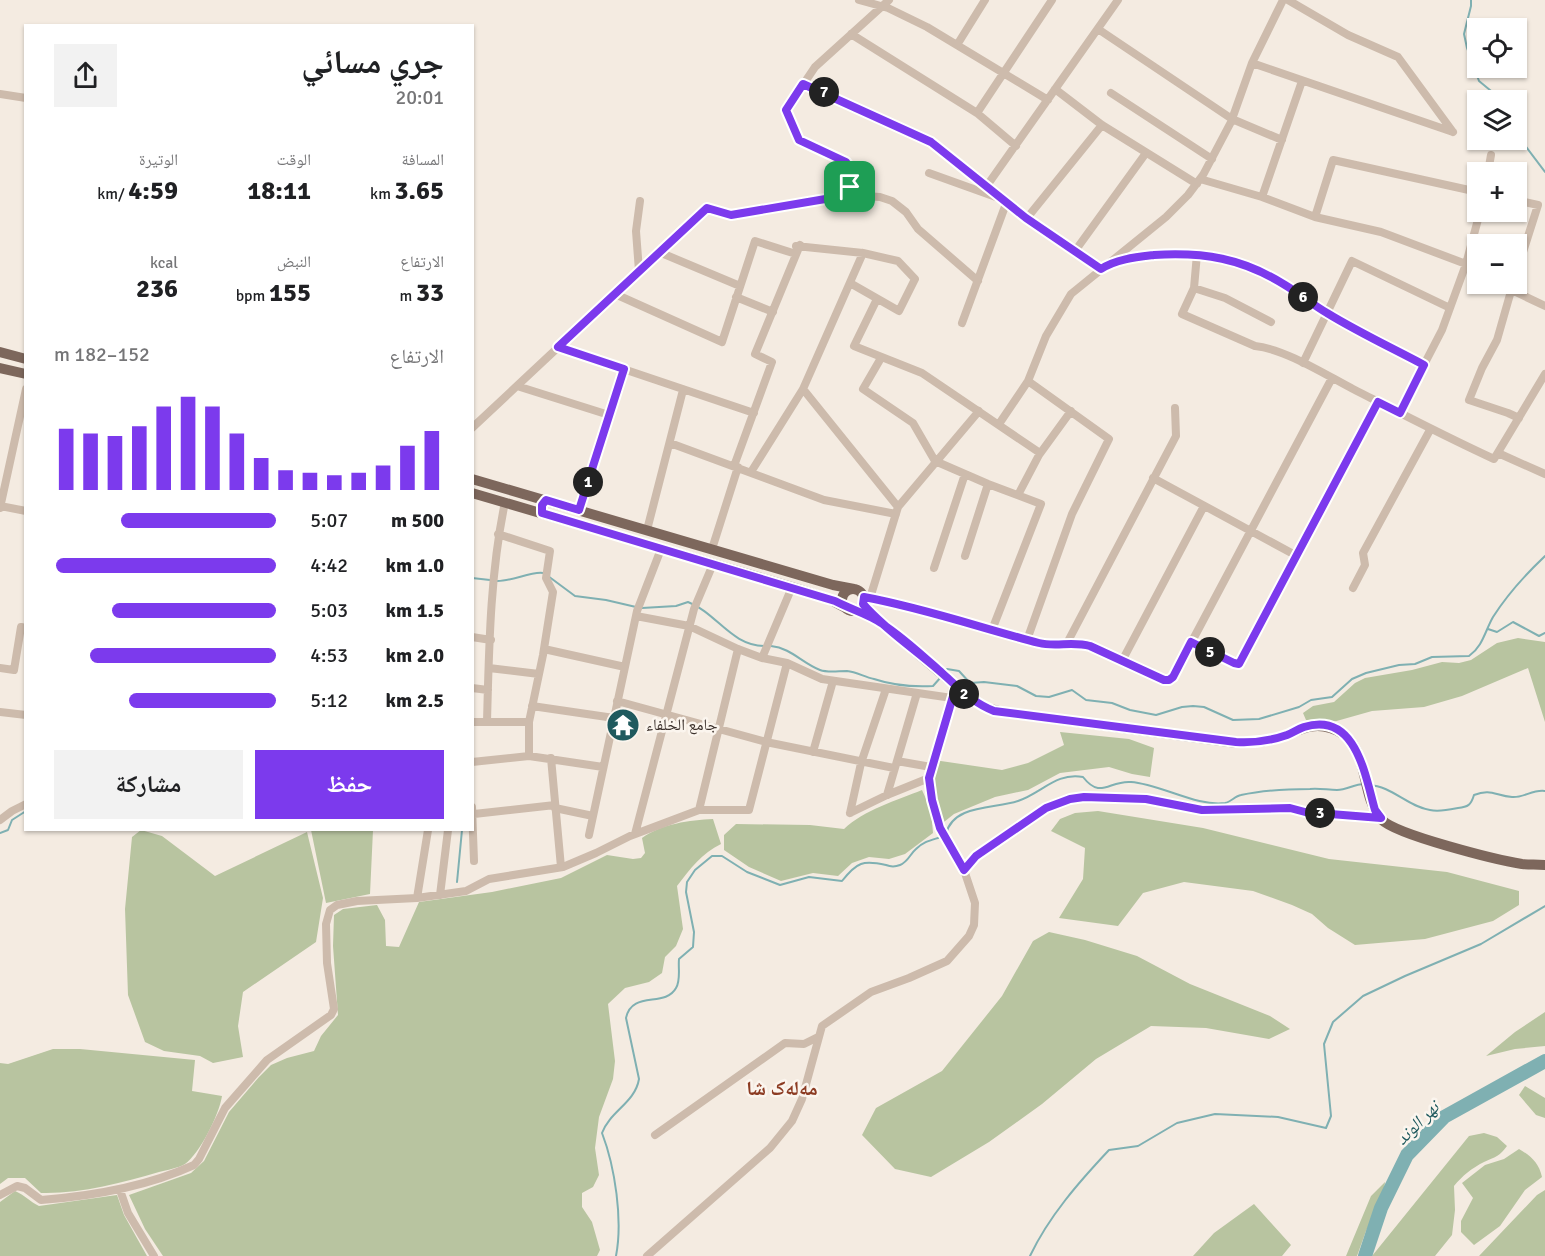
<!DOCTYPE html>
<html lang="ar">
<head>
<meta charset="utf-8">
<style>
  :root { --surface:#fff; --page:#f2f2f2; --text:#202124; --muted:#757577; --accent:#7c3aed }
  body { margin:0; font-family:Signika,"Noto Naskh Arabic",sans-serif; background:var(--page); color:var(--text); direction:rtl; height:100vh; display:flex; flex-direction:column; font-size:22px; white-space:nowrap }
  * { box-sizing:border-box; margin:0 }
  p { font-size:20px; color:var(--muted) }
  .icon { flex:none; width:33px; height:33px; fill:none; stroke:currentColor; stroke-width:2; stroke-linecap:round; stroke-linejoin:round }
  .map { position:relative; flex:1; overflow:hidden; direction:ltr }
  .sheet { position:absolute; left:24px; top:24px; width:450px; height:807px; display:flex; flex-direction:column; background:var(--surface); border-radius:0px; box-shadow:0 2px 4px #0004; direction:rtl }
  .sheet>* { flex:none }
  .buttons { position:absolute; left:1467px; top:18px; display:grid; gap:12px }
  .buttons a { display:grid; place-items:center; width:60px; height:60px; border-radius:0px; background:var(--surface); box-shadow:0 2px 4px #0004; font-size:30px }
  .pin { position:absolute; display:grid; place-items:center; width:51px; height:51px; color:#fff; margin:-26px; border-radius:12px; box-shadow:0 3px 9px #0006 }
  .km { position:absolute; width:30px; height:30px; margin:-15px; border-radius:50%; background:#222; color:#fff; font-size:16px; line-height:30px; text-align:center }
  .round { display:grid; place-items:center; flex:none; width:63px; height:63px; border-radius:0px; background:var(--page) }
  .head { display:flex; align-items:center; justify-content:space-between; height:102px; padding:0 30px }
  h1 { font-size:33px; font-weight:700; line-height:45px }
  .metrics { display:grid; grid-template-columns:repeat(3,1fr); gap:9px; height:102px; padding:6px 30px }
  .metrics div { display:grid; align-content:center }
  .metrics b { font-size:26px; font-weight:700 }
  .metrics small { font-size:16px; font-weight:400 }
  .metrics p { font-size:16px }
  .chart { height:168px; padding:12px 30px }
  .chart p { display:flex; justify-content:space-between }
  .chart svg { width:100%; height:108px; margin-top:6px; stroke:var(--accent); stroke-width:6 }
  .button { display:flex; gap:12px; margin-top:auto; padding:12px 30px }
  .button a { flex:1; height:69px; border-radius:0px; background:var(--accent); color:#fff; font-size:24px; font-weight:700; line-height:69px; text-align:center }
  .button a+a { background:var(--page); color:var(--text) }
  ul { padding:0 30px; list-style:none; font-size:20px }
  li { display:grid; grid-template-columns:96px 72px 1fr; align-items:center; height:45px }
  li i { height:15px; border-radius:8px; background:var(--accent) }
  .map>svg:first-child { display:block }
  .green { fill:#b8c4a0 }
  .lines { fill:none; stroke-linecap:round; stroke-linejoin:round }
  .stream { stroke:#7fb0b2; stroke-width:2 }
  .river { stroke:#7fb0b2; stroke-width:14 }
  .minor { stroke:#cdbbac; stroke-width:8 }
  .major { stroke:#7d675c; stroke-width:10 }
  .route-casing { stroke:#fff; stroke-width:12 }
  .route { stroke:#7c3aed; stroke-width:8 }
  .labels { text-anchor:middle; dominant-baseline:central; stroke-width:5; stroke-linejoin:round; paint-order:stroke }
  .poi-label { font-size:16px; fill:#3b302b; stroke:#fbf5ee; text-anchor:start }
  .water-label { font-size:18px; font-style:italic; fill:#1f5a5e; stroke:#fbf5ee }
  .quarter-label { font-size:20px; font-weight:bold; fill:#8c3b22; stroke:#fbf5ee }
</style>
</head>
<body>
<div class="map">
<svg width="1545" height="1256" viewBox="0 0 1545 1256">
  <rect width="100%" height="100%" fill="#f4ebe1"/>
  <path class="green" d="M1518 638 1545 642V722L1528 668 1462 696 1424 707 1372 711 1333 722 1306 720 1303 713 1313 706 1334 702 1355 683 1365 678 1412 670 1442 662 1459 663 1471 660 1497 643Z
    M1060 732 1129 739 1154 748 1150 777 1132 774 1109 767 1060 773 1028 790 995 797 954 814 944 822 933 790 934 760 1002 770 1028 763 1064 745Z
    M922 790 931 810 933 833 905 854 889 859 869 857 852 863 838 876 813 873 781 881 749 867 724 850V835L736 824 810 825 844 829C864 810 897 800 922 790Z
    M1098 811 1203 828 1329 859 1447 872 1519 891V905L1493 921 1425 939 1355 945 1328 928 1312 914 1292 905 1253 891 1184 882 1143 893 1118 926 1059 918 1083 879 1085 848 1051 831 1060 819 1075 813Z
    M713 819 721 844C702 853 690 869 677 886L683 929 676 946 665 957 662 973 649 982 625 988 608 1004 615 1061 613 1079 599 1117 595 1148 599 1175 593 1187 582 1193V1207L592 1222 600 1250 597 1256H163L145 1229 129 1195 191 1173 204 1161 229 1112 259 1077 271 1065 287 1058 314 1051 321 1036 338 1015 333 946 334 915 343 909 377 905 385 920 386 946 399 947 419 902 492 892 561 878 607 855 633 859 641 858 645 853 642 838C661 824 690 820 713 819Z
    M141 830 162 836 215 876 307 832 323 898 316 942 243 992 238 1026 243 1057 213 1063 200 1056 164 1051 145 1042 128 995 125 909 132 837Z
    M311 830H373L370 894 326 903Z
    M1049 932 1085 940 1137 956 1190 984 1270 1016 1290 1029 1269 1039 1206 1028 1151 1026 1096 1059 1042 1104 989 1142 931 1177 895 1169 862 1135 876 1108 942 1071 1002 996 1033 941Z
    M1545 1012V1046L1515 1049 1486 1056 1515 1032Z
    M53 1049H80L195 1060 192 1091 222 1096C219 1115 200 1153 185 1164 178 1168 167 1170 159 1172 121 1183 80 1194 41 1193L25 1178H8L0 1184V1063L8 1064Z
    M1525 1086 1545 1098V1118L1536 1115 1519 1095Z
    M1484 1133 1497 1137 1507 1146C1500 1156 1495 1157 1484 1162 1472 1168 1462 1176 1454 1186L1455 1210 1452 1235 1435 1256H1372L1469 1136Z
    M1519 1149C1531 1156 1539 1163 1542 1177L1525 1190 1500 1226 1474 1245 1461 1232V1221L1473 1198 1462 1183 1485 1165 1504 1159Z
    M1385 1182 1383 1197 1366 1231 1357 1256H1346L1371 1196Z
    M1545 1190V1256H1479L1537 1195Z
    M15 1191C25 1195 30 1202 39 1206L117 1195 124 1215 147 1256H0V1202Z
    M1254 1204 1291 1245 1282 1256H1193L1214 1233Z"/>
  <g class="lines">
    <path class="stream" d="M1471 0V6L1464 34 1467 48 1479 81 1502 100
      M1516 118 1523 127 1524 144 1545 172
      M548 576 575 596 606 600 636 607
      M472 578 490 580
      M496 581C511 582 531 571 543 573
      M642 608 676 606 688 602C717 613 731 646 765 646
      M1488 629 1497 632 1513 622 1539 636 1545 633
      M771 646C791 648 802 663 820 670 828 673 838 671 847 671 857 672 864 677 874 679 892 685 914 687 933 686L941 677
      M945 673 947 669 959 671 970 683 984 682 1017 686 1036 696 1049 697 1072 690 1086 700 1112 703 1130 710 1156 715 1182 707 1193 706 1204 707 1233 720 1259 719 1299 707 1311 700 1332 697 1352 679 1366 673 1399 665 1415 664 1432 657 1469 656C1483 646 1485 631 1493 617 1507 595 1526 574 1545 556
      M1369 785C1392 786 1408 807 1430 810 1439 812 1448 810 1458 808 1468 807 1471 805 1474 795 1491 788 1496 796 1512 797 1524 798 1533 789 1545 791
      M0 833 8 830 12 820 26 811
      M946 834C953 804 995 809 1018 801 1042 793 1056 772 1083 777 1101 800 1109 780 1131 782 1160 784 1197 807 1225 803 1231 802 1235 796 1241 795 1263 790 1288 789 1310 789 1319 788 1328 790 1337 790 1347 790 1354 784 1364 784
      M457 882 462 830
      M616 1256C623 1220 615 1167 602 1133 610 1111 635 1103 639 1079L626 1018C632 990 665 1008 676 988 681 980 678 968 679 959L693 947 694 932 686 892 687 882 695 870 712 856H722L747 872 780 885 809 877 842 881C857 862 863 860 886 865 891 867 895 867 900 865 908 862 910 854 916 849 924 841 932 840 941 837
      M1030 1256C1049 1216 1079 1182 1109 1150L1138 1146 1177 1123 1215 1114 1278 1117 1326 1128 1331 1116 1324 1044 1333 1022 1363 996 1405 976 1481 944 1545 906"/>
    <path class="river" d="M1365 1256 1381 1208 1407 1155 1444 1117 1545 1061"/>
    <path class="minor" d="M859 0 888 8 927 27 1048 100
      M1288 0 1348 35 1398 57 1453 132
      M1098 29 1232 119 1282 140
      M851 34 977 113
      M957 45 985 0
      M1252 63 1453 132
      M803 84 931 142 1027 218 1101 269
      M1055 89 1102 125 1197 184
      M1111 93 1212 159
      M0 94 26 98
      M1016 146 977 113 1052 0
      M1488 172 1491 155
      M929 173 1007 201 962 323
      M1200 179 1262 197 1315 217 1381 232 1466 264 1478 271
      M986 187 1118 0
      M849 195 850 167 840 158 799 140 786 110 815 67 889 0
      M1262 197 1302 81
      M1516 200 1538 205 1516 274
      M1315 217 1333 160 1478 192
      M1027 218 1102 125
      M796 246 863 253 898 261 915 279 899 311 850 283
      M1075 251 1146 153
      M659 252 740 286
      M1197 254 1194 288 1182 314 1255 346C1285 349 1326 375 1353 389 1400 413 1446 437 1494 459L1545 374
      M1114 263C1174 246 1233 252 1286 285 1300 294 1313 305 1327 313 1359 332 1392 348 1424 365
      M639 271 636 231 640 201
      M1499 284 1545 306
      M1513 284 1497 340 1482 368 1469 400 1508 413 1519 418
      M1194 288 1225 298 1271 322
      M615 294 722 342 755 241 796 254
      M736 297 773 312
      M877 299 854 346 922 373 1040 453
      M558 347 754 413
      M881 358 863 389 913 423 935 461 988 484 1041 504 992 630
      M1303 363 1352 261 1450 308
      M517 386 609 415
      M803 389 898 507
      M1399 413 1442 330 1466 264 1480 212
      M999 424 1028 381 1046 336 1071 294 1166 217 1188 195 1203 175 1231 122 1252 63 1283 0
      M472 428 707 208 731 215 849 195 880 197 892 201 906 212 918 229 978 281
      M670 443 824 500 896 514
      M1498 453 1545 474
      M734 466 772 362 755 354 800 245
      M751 472 803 389 863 253
      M1153 478 1297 556
      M1018 495 1039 455 1071 411
      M0 506 26 511
      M0 508 26 389
      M579 510 624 369
      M647 530 683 390
      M498 534 550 551 546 578 553 592 543 655 529 722V756
      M712 549 738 467
      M965 556 988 484
      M934 568 965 474
      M1353 588 1365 565 1363 553 1430 430
      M864 597 899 603 1043 644H1084L1162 680H1169L1173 677 1332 378
      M870 598 898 507 979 411
      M636 616 689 626 738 649 762 658 787 663 822 679 952 698
      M472 637 491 640
      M1027 640 1072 514 1109 439 1028 381
      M1191 642 1234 663 1241 662 1378 402
      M1066 645 1176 436 1175 408
      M544 649 625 667
      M762 658 792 587
      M1122 661 1204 506
      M0 668 14 670 21 627 26 628
      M489 668 539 674
      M472 688 488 690
      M617 701 766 742 894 768
      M532 706 614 718
      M0 712 26 715
      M472 722H529
      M487 722C489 648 490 574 505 502
      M813 752 833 681
      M551 758 561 867
      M897 761 931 767
      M472 762 529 756 603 767
      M887 795 917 693
      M472 807 474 861
      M555 808 593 816
      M699 810H749L787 663
      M850 813 861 763 886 689
      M850 813 887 795 929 778
      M474 814 555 805
      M0 820 12 811 26 804
      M635 834 694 609 713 564
      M589 835 637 611 661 549
      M964 870 976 856 1046 808 1070 799 1084 797 1146 799 1202 810 1290 808 1305 812 1381 818
      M440 895 448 830
      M417 898 428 830
      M655 1135 785 1043 804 1044 818 1037
      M120 1190 128 1213 154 1256
      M0 1195 17 1186 25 1188 41 1200C93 1196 146 1187 194 1165L199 1159 225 1108 267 1060 331 1015 334 1009 327 963 326 924 330 910 337 905 357 901 417 898 466 891 489 879 563 867 596 853 630 836 699 810 738 649
      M647 1256 770 1148 792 1121 802 1099 822 1026 871 992 909 978 947 961 969 936 974 925 975 903 964 870 940 828 932 800 929 778 956 686"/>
    <path class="major" d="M0 352 26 359
      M0 368 26 374
      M472 479 833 585 854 589
      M472 493 792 587 829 599 846 608
      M842 600a11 11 0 1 1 22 0a11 11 0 1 1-22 0Z
      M863 604 881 623 969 697 987 708 1008 713 1237 743C1250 743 1264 742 1278 738 1296 733 1310 721 1330 728 1373 740 1357 794 1382 820 1397 835 1497 860 1522 864 1530 865 1537 864 1545 865"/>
  </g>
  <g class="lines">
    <defs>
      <path id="route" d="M850 187 849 195 731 215 707 208 558 347 624 369 579 510 546 500 542 505V513L835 601C850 609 868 614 881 623 903 637 923 656 942 673 959 688 973 703 994 711L1236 742C1254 743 1270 741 1287 735 1292 733 1298 729 1304 727 1356 711 1365 775 1375 810L1381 818 1305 812 1290 808 1202 810 1146 799 1084 797 1070 799 1046 808 976 856 964 870 940 828 932 800 929 778 956 686C927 657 890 635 863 604L864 597C924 608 981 628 1039 643 1056 647 1073 641 1090 646L1164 680H1169L1173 677 1191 642 1234 663 1239 664 1378 402 1400 413 1424 365C1392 348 1358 332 1327 313 1313 305 1300 294 1285 285 1242 258 1204 252 1154 255 1137 257 1116 259 1101 269L1026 218 931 142 803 84 786 110 799 140 846 162C852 169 851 177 850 187"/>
    </defs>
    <use href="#route" class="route-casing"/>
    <use href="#route" class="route"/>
  </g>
  <defs>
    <symbol id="temple-disc" viewBox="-11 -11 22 22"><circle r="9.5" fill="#1f5a5e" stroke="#fbf5ee"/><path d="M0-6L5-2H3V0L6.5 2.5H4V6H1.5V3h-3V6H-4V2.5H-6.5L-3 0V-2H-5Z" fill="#fff"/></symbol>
  </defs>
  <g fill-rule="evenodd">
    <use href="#temple-disc" x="604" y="706" width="38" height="38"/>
  </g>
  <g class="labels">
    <g class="poi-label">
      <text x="646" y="725">جامع الخلفاء</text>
    </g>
    <g class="water-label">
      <text transform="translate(1417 1123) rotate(-45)">نهر الوند</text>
    </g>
    <g class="quarter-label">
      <text x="782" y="1088">مەلەک شا</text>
    </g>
  </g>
</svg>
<div class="buttons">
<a><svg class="icon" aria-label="locate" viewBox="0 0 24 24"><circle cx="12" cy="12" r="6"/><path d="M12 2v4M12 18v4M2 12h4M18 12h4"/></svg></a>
<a><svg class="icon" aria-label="layers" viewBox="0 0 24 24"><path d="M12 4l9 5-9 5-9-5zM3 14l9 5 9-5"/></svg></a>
<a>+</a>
<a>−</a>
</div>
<div class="pin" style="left:850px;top:187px;background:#1e9e55"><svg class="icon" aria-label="arrive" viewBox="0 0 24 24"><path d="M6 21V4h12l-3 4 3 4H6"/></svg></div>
<b class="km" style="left:588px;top:482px">1</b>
<b class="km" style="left:964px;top:694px">2</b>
<b class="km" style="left:1320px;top:813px">3</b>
<b class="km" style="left:1210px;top:652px">5</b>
<b class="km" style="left:1303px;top:297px">6</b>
<b class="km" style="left:824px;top:92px">7</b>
<section class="sheet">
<div class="head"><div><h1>جري مسائي</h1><p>20:01</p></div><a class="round"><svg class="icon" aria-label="share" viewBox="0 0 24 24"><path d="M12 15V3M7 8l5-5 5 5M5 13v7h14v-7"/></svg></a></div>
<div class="metrics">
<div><p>المسافة</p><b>3.65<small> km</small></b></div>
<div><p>الوقت</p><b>18:11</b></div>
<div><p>الوتيرة</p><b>4:59<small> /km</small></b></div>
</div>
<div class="metrics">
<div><p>الارتفاع</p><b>33<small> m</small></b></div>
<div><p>النبض</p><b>155<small> bpm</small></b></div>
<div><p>kcal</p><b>236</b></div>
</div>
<div class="chart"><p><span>الارتفاع</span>152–182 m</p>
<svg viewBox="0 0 160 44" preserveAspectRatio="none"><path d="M5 44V19M15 44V21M25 44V22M35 44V18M45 44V10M55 44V6M65 44V10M75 44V21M85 44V31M95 44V36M105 44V37M115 44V38M125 44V37M135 44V34M145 44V26M155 44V20"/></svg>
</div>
<ul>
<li><b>500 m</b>5:07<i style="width:70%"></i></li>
<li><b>1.0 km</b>4:42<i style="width:99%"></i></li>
<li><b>1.5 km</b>5:03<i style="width:74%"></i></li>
<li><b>2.0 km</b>4:53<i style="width:84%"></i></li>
<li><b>2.5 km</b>5:12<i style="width:66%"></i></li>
</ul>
<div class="button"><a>حفظ</a><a>مشاركة</a></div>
</section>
</div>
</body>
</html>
